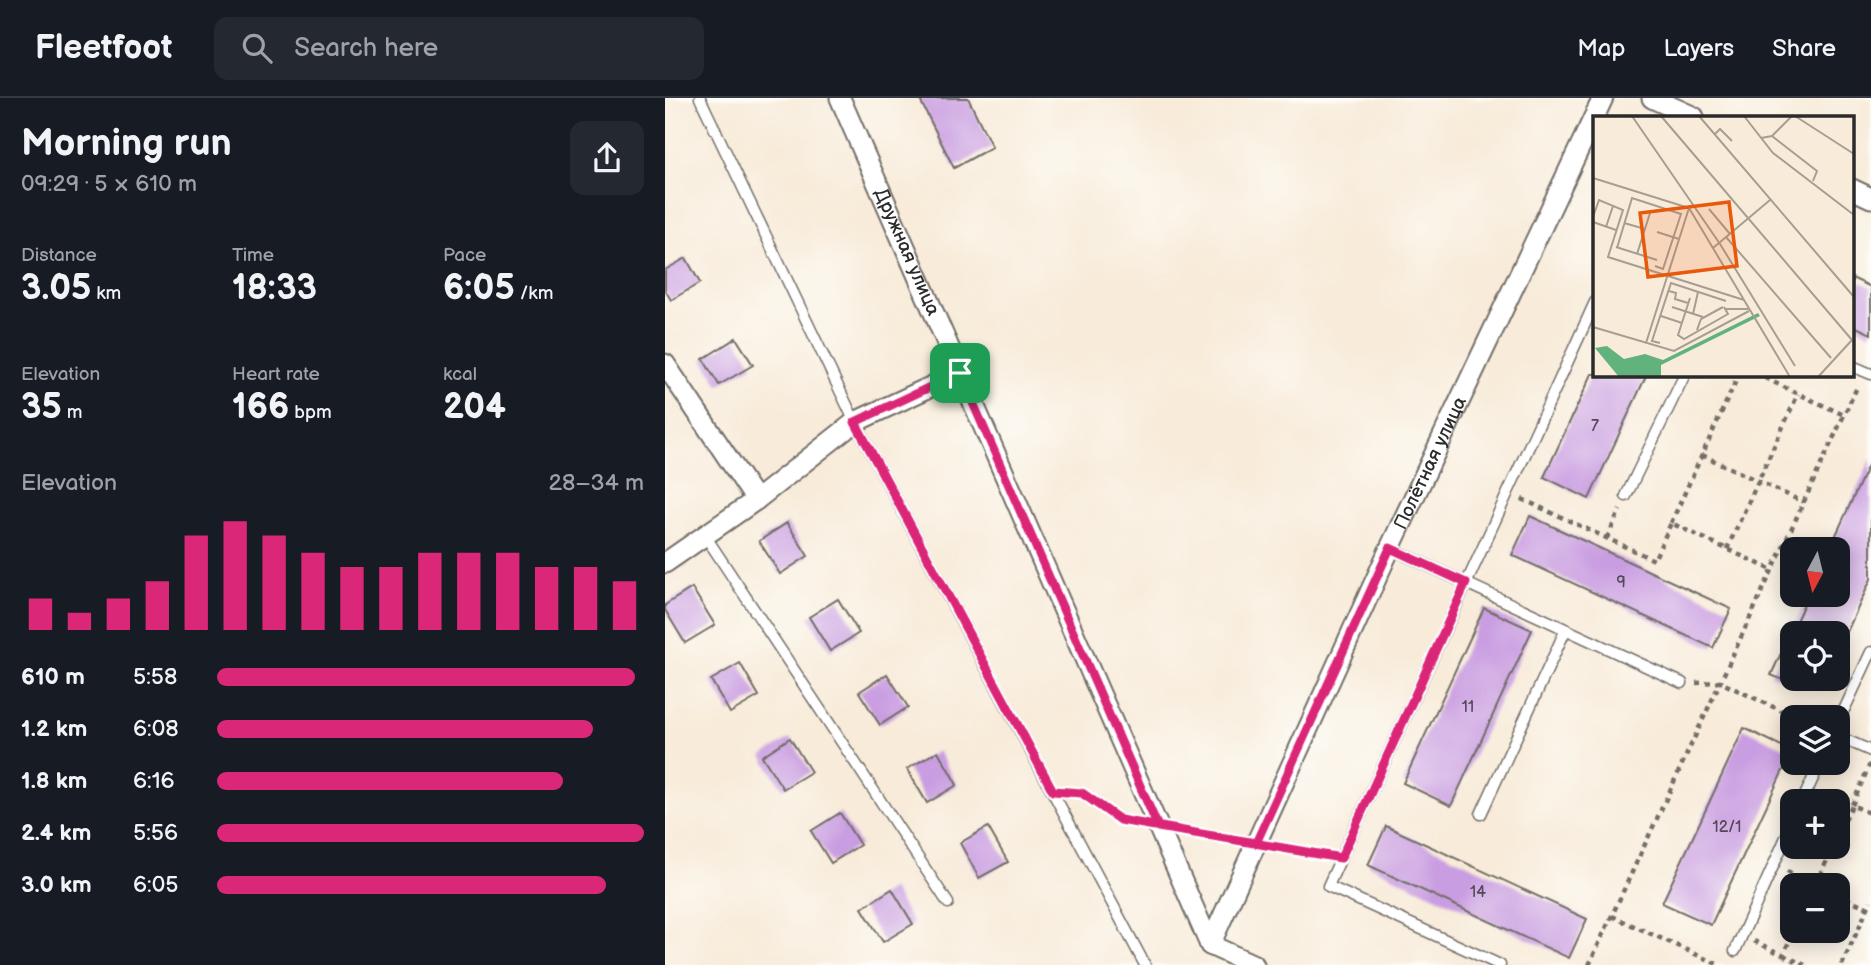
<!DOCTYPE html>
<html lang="en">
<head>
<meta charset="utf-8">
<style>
  :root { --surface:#171b24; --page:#242831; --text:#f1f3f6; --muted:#9ea1a6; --line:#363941; --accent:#db2777 }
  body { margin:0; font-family:"Balsamiq Sans",sans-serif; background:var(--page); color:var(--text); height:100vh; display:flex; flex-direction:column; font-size:26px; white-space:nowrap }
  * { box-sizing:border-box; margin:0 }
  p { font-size:23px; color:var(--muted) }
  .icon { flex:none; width:38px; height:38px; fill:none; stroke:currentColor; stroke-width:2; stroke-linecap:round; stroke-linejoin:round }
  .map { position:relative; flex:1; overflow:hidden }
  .drawer { display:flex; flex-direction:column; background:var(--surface); width:665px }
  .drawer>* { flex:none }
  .needle { width:46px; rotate:187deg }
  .tools { position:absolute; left:1115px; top:439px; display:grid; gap:14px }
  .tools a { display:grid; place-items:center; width:70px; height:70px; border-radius:14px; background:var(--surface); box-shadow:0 4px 18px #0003; font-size:35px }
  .pin { position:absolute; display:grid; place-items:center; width:60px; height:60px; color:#fff; margin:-30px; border-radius:14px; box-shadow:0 4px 10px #0006 }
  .round { display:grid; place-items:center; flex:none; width:74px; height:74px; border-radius:14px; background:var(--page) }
  .head { display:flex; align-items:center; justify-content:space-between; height:119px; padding:0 21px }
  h1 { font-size:38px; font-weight:700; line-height:52px }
  .figures { display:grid; grid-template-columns:repeat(3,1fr); gap:10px; height:119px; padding:7px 21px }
  .figures div { display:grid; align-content:center }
  .figures b { font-size:35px; font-weight:700 }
  .figures small { font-size:19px; font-weight:400 }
  .figures p { font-size:19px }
  .chart { height:196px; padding:14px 21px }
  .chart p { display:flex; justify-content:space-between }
  .chart svg { width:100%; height:126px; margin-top:7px; stroke:var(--accent); stroke-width:6 }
  ul { padding:0 21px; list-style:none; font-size:23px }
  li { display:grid; grid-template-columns:112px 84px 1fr; align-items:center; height:52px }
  li i { height:18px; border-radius:9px; background:var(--accent) }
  header { display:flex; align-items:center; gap:42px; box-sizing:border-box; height:98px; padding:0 35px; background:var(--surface); border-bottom:2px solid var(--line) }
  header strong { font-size:33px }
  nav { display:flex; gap:38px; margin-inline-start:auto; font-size:24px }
  .search { width:490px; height:63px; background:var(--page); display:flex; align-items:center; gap:18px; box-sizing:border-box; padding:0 24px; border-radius:14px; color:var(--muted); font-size:26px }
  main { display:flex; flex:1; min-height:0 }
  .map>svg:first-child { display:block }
  .building { fill:#c99de1 }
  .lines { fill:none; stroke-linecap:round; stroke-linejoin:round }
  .service-casing { stroke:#736e68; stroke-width:13 }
  .minor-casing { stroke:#736e68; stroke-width:23 }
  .path { stroke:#736e68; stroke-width:4.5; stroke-dasharray:5 5; stroke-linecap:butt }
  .service { stroke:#fff; stroke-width:10 }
  .minor { stroke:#fff; stroke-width:19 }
  .route-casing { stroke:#fff; stroke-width:14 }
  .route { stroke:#db2777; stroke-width:9 }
  .labels { text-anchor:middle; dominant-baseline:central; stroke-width:6; stroke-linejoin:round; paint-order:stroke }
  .number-label { font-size:16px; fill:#524858 }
  .street-label { font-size:19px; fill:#2b2b2b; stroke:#fdfcf7 }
  .inset-road { fill:none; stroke:#a69e93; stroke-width:2 }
  .view { fill:#e8590c; fill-opacity:0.15; stroke:#e8590c; stroke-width:3.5 }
  .inset-edge { fill:none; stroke:#2b2b2b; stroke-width:3.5 }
</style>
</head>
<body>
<header>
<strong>Fleetfoot</strong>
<div class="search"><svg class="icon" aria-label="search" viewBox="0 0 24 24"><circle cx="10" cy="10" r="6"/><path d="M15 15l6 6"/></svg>Search here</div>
<nav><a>Map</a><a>Layers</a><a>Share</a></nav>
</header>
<main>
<section class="drawer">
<div class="head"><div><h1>Morning run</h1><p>09:29 · 5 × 610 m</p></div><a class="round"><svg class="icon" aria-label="share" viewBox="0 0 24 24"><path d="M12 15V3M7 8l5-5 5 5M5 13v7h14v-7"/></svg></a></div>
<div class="figures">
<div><p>Distance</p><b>3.05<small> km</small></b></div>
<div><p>Time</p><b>18:33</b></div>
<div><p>Pace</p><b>6:05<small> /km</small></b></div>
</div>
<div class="figures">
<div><p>Elevation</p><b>35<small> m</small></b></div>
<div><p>Heart rate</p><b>166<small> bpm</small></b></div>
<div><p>kcal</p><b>204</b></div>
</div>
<div class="chart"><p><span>Elevation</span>28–34 m</p>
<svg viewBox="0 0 160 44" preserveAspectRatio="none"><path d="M5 44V33M15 44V38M25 44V33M35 44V27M45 44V11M55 44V6M65 44V11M75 44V17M85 44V22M95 44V22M105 44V17M115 44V17M125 44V17M135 44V22M145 44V22M155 44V27"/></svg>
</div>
<ul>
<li><b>610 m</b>5:58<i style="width:98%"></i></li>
<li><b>1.2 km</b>6:08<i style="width:88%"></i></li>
<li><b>1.8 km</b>6:16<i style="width:81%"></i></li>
<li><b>2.4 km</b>5:56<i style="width:100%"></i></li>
<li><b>3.0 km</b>6:05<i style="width:91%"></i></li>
</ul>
</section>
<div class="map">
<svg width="1206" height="867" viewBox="0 0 1206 867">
  <rect width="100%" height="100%" fill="#fdfcf7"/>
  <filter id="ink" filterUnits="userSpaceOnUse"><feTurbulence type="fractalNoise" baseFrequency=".0143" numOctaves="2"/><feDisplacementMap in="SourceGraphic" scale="14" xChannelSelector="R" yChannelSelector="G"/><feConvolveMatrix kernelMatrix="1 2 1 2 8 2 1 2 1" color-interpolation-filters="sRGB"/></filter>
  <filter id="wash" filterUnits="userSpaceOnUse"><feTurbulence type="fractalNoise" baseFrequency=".00686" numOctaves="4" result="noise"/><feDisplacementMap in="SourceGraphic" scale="28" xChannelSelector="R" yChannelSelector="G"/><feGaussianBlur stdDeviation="1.57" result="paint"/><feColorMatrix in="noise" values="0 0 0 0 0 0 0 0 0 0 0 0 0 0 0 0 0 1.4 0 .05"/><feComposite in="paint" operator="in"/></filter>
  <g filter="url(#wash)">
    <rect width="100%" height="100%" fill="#f8ebd9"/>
    <g id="blocks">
      <path class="building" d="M254 0H303L327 49 289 70Z
        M21 160 35 185 6 202 0 192V172Z
        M1187 180 1206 189V236L1187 227Z
        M71 240 88 267 54 287 38 261Z
        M927 276H982L924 401 879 379Z
        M1206 361V481L1181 536H1127V586L1106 577 1143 497H1172V452H1164Z
        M865 418 1066 511 1048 550 847 457Z
        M122 425 143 458 115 476 94 443Z
        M27 490 50 527 20 545 0 512V507Z
        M173 501 194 535 165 553 144 519Z
        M819 510 867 532 786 708 738 685Z
        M75 565 94 598 65 615 46 582Z
        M222 576 243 609 215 627 194 594Z
        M1079 630 1127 653 1046 827 997 805Z
        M125 640 146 674 118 691 97 658Z
        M273 653 292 687 262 705 242 671Z
        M175 715 195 747 166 765 146 733Z
        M721 728 922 821 904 860 703 767Z
        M323 729 343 764 314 780 295 745Z
        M227 791 248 826 218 844 197 810Z"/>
    </g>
  </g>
  <g filter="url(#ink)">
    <use href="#blocks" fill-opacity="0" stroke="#736e68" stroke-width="2"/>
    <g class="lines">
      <defs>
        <path id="service" d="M35 0 190 324 480 867
          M1187 268 1206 276
          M961 398 1020 276
          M41 439 283 805
          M725 450 1017 585
          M1172 627 1206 554
          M1172 638 1206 653
          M1137 704 1155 665
          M816 716 901 531
          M1070 853 1127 726
          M835 867 663 788 930 204"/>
        <g id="minor">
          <path id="s1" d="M175 0 545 847"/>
          <path d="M987 0 1029 19"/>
          <path d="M1187 91 1206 100"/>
          <path d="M0 266 91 402"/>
          <path d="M0 465 91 402 190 324 295 275"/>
          <path id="s2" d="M545 847 725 450 938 0"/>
          <path d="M545 847 589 867"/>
        </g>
      </defs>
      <use href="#service" class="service-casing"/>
      <use href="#minor" class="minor-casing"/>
      <path class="path" d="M1091 276 1179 317
        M1037 357 1138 404
        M857 401 989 462 1006 425 1107 472
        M1006 425 1074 276
        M942 440 955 412
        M1062 451 1133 296
        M1031 585 1055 584 1132 620
        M405 694 417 695 455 722 471 725
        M1187 707 1205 666
        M518 733 571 742
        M1172 740 1187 707 1206 716
        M611 749 661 757
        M1122 773 1154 788
        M1151 786 1168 749
        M1172 796 1206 811
        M947 818 1054 867
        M1089 843 1118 857 1129 833
        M1118 857 1140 867
        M924 867 1193 287
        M1177 867 1206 803"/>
      <use href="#service" class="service"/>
      <use href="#minor" class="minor"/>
    </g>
  </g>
  <g class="lines" filter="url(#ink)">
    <defs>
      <path id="route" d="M295 275 190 324 388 693 417 695 455 722 676 760 801 485 725 450 591 745 493 729 295 275"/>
    </defs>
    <use href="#route" class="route-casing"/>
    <use href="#route" class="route"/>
  </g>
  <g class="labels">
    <g class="number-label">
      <text x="930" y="328">7</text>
      <text x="956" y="484">9</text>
      <text x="803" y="609">11</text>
      <text x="1062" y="729">12/1</text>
      <text x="813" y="794">14</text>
    </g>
    <g class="street-label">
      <text stroke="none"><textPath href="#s1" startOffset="168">Дружная улица</textPath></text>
      <text stroke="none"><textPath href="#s2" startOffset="530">Полётная улица</textPath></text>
    </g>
  </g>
  <g transform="translate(928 18)">
    <rect width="261" height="261" fill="#f8ebd9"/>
    <path d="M165 197 167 200 68 249V261H26L2 232 14 230 31 243 52 238 70 244Z" fill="#62b27e"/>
    <path class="inset-road" d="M39 0 127 128 202 250M68 0 259 224M106 0 261 181M151 0 180 37 261 99M202 0 261 38M122 18 127 13 139 25M179 20 224 55 220 65M168 22 179 20 199 0M0 62 96 92M96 92 197 261M116 93 137 118M0 101 6 84 30 94 15 141 151 184M0 106 23 114M31 107 52 113M13 111 20 90M64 116 86 123M133 121 238 242M23 131 64 144M24 132 39 82 88 98 70 153 62 150M120 132 177 84M44 138 57 97M76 175 83 177 82 183 95 187M97 182 85 219 91 223 135 198 131 191M79 191 110 201M132 193H155M100 198 105 176M68 200 89 207M0 211 81 235 156 195M104 214 108 203 130 191M53 227 96 92M67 227 59 225 78 167 133 185M225 261 259 224"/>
    <path class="view" d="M136 86 144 150 55 161 47 97Z"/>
    <rect width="261" height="261" class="inset-edge"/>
  </g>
</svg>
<div class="tools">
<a><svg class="needle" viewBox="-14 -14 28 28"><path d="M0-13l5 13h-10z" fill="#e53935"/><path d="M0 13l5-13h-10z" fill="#9ea1a6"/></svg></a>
<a><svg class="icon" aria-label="locate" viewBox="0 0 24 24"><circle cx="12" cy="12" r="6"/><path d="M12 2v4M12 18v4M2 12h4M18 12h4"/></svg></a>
<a><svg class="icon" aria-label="layers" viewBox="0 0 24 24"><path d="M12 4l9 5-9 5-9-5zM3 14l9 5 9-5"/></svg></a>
<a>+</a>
<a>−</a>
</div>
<div class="pin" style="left:295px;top:275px;background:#1e9e55"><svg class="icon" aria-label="arrive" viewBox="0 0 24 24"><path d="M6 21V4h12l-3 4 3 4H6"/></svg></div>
</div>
</main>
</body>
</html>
